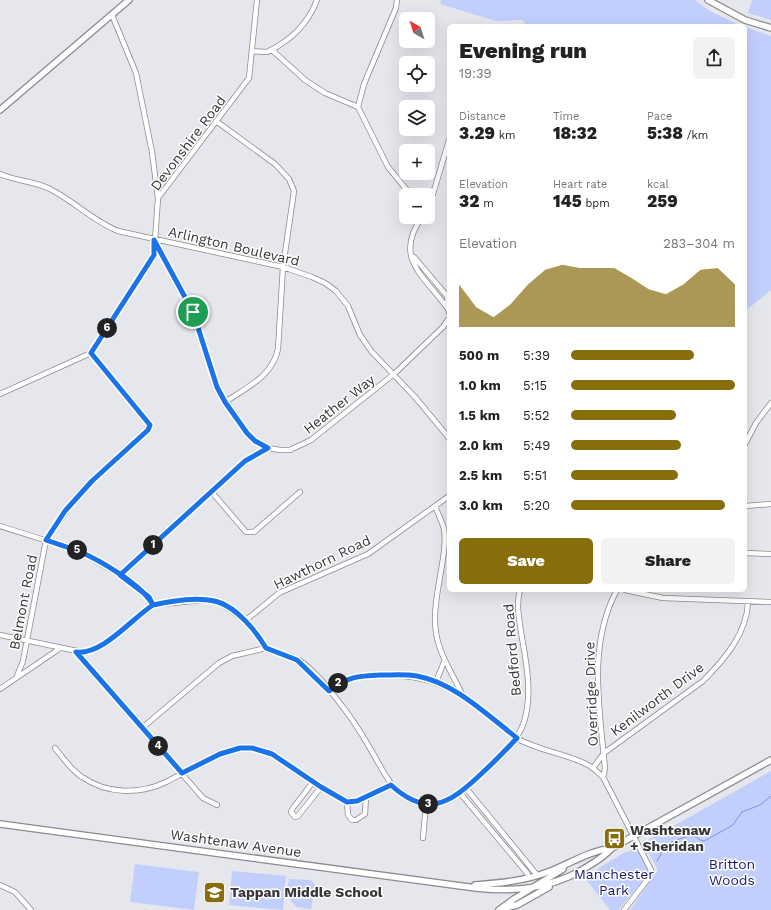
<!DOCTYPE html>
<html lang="en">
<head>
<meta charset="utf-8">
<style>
  :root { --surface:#fff; --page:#f2f2f2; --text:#222; --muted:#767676; --accent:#886d0c }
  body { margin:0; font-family:"Work Sans",sans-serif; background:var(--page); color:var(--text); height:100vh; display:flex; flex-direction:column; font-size:15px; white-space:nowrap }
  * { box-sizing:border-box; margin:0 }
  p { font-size:13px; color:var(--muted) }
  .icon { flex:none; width:22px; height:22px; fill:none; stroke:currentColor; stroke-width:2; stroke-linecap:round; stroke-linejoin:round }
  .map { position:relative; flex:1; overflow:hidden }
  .side { position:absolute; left:447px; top:24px; width:300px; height:568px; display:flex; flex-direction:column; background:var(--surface); border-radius:6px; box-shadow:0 4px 16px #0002 }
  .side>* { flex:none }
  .needle { width:26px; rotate:321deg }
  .controls { position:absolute; left:399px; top:12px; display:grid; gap:8px }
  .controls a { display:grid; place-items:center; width:36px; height:36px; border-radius:6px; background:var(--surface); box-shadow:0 4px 16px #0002; font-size:20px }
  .pin { position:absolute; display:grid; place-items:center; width:34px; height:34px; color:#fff; margin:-17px; border:2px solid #fff; border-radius:50%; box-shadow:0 1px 4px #0007 }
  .km { position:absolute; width:20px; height:20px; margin:-10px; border-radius:50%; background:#222; color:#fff; font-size:11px; line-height:20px; text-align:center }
  .round { display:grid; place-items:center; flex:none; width:42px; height:42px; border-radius:6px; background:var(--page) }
  .overview { display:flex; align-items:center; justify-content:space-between; height:68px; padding:0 12px }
  h1 { font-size:22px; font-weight:800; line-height:30px }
  .metrics { display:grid; grid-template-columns:repeat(3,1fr); gap:6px; height:68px; padding:4px 12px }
  .metrics div { display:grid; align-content:center }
  .metrics b { font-size:17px; font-weight:800 }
  .metrics small { font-size:11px; font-weight:400 }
  .metrics p { font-size:11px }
  .chart { height:112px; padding:8px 12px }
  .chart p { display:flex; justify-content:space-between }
  .chart svg { width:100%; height:72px; margin-top:4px; fill:var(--accent); opacity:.7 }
  .action { display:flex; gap:8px; margin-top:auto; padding:8px 12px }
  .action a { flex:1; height:46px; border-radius:6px; background:var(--accent); color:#fff; font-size:16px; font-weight:800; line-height:46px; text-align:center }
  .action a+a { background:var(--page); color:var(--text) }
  ul { padding:0 12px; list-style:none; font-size:13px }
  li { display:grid; grid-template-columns:64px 48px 1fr; align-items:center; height:30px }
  li i { height:10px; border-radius:5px; background:var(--accent) }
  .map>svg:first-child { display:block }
  .green { fill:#c2cffc }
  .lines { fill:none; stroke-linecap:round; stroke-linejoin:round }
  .stream { stroke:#7f93e1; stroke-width:1 }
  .minor-casing { stroke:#8a8b8f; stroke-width:6 }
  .major-casing { stroke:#8a8b8f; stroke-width:8 }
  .minor { stroke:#fff; stroke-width:4.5 }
  .major { stroke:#fff; stroke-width:5.5 }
  .route-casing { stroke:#fff; stroke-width:8 }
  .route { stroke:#1a73e8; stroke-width:5 }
  .labels { text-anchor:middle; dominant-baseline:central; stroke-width:3; stroke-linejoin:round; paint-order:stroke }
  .street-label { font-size:14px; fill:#363638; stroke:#fff }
  .poi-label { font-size:14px; font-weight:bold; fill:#363638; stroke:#fff; text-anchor:start }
  .park-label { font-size:14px; fill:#171771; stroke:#fff }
</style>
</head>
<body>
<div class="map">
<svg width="771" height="910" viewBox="0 0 771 910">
  <rect width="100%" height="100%" fill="#e5e7ec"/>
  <path class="green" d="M441 0H695L710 11 741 26H527L522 20 496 21 440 4Z
    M752 0H771V20L748 13Z
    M745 27 771 36V290L745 311Z
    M771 771V910H630L658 870 643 843Z
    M637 848C640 855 645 862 647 868 650 878 624 900 619 910H610L584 877 622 854Z
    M135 864 199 872 194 910 130 902Z
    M232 871 286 876 283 910 229 905Z
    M289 879 310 880 315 884 311 909 296 907 286 895Z"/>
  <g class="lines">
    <path class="stream" d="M657 861 666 845C671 842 690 834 695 836 698 838 699 840 703 841L706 840 733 825 742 812 760 805 771 796"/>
    <defs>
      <path id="minor" d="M397 0 396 8 364 84 358 107 388 167 411 195
        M112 15 136 73 152 152 158 198
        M272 50 305 80 325 93 358 107
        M252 51 267 52C290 41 308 24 317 0
        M216 121 275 164 289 179 294 191 283 267 278 349C273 376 246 388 225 402
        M0 174C16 181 34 181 50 189 74 201 93 221 118 231L283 267 312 277 325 283 336 291 348 306 360 335 372 352 415 397 449 438
        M428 204 433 194 449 140
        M422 217C392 259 426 277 448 309
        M155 241 193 311 217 387 225 402 247 433 255 441 268 448 280 450H290L311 440 394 374 443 327 449 318
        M414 257 447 296 449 313
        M0 394 91 353 94 350 154 255 158 198 249 78 257 0
        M745 444 756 423 771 403
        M211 491 246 532H254L300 492
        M435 506C438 514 442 521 444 529 448 553 434 593 435 620 435 650 451 670 463 696
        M745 506 771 504
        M0 526 79 551 120 575 149 597 153 605
        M745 553 771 554
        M120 575 245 461 268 448
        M625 590 663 598 771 602
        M245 621 279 593 368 554 449 496
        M0 635 82 652 96 649 108 642 153 605 203 600 218 602 231 610 245 621 261 640 266 648C276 652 287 655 297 659 318 670 356 723 368 745 381 765 390 793 415 802 439 810 460 794 476 778 494 761 516 746 524 722 533 693 526 661 521 632 519 618 516 604 520 590
        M76 652 203 798 217 805
        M17 676 23 661 46 540 76 498 92 481 148 430 150 425 91 353
        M436 682 444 662
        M0 689 59 649
        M329 691C348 676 359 676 382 675 434 675 452 688 492 718 500 725 509 733 518 739 540 751 564 753 586 764 593 767 597 772 603 777L651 870 648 879 624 910
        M142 728 219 663 232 656 266 648
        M55 748C63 758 71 770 82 777 107 794 139 795 166 782 182 774 197 764 214 757 225 752 239 746 252 748 284 752 332 805 355 801 367 799 380 790 391 785
        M593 768 604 753 703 681C725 659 747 633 748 602
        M603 777 605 769C600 710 587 645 617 590
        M313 782 293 808 291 812 295 817 298 816 321 787
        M466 788 537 875
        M460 793 527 873 529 878
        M347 801 348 815 352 820H356L365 814 366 797
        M423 838 426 804
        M0 885 15 892 31 910"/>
      <path id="major" d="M708 0 745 20 771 28
        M0 110 129 0
        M0 824 476 888C514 892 548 889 582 870 593 863 603 858 612 848L771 760
        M475 885C500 883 524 881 548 872 569 864 589 851 612 848
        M505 908 517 905 549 887
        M499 910 514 899 563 869"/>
    </defs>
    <use href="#minor" class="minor-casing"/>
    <use href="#major" class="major-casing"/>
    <use href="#minor" class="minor"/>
    <use href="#major" class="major"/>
  </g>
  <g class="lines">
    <defs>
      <path id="route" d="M193 312 217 387 225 402 247 433 255 441 268 448 245 461 120 575 149 597 153 605C173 601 198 596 218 602 237 608 256 631 266 648L297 660 329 691C348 676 359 676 383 675 394 675 406 674 417 676 455 683 487 715 517 738 505 751 493 763 480 775 449 804 427 818 391 785L357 801 347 802 321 787 272 754 252 748H240L220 754 182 773 76 652C103 655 131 619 153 605 142 585 100 560 78 551 68 547 57 544 46 540L65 511 92 481 148 430 150 425 91 353 154 255V240L193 312"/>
    </defs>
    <use href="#route" class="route-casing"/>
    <use href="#route" class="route"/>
  </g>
  <defs>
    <symbol id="bus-square" viewBox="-11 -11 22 22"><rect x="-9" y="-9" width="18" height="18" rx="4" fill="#886d0c" stroke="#fff"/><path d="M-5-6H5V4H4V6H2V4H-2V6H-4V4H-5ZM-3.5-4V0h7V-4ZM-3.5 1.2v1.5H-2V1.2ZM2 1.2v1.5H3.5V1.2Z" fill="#fff"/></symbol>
    <symbol id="school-square" viewBox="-11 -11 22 22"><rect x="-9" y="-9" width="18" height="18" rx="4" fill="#886d0c" stroke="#fff"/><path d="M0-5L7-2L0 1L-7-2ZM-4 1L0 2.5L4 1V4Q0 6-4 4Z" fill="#fff"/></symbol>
  </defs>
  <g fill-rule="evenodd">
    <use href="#bus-square" x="602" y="826" width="25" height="25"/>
    <use href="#school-square" x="202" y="880" width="25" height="25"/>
  </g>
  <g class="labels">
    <g class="street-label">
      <text transform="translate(188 143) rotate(-53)">Devonshire Road</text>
      <text transform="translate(234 246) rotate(13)">Arlington Boulevard</text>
      <text transform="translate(339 404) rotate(-38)">Heather Way</text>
      <text transform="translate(322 562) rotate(-26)">Hawthorn Road</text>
      <text transform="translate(23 602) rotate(-79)">Belmont Road</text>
      <text transform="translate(512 650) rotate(-95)">Bedford Road</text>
      <text transform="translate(591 694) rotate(-92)">Overridge Drive</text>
      <text transform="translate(657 699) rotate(-37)">Kenilworth Drive</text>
      <text transform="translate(236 843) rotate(8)">Washtenaw Avenue</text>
    </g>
    <g class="poi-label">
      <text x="630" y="830">Washtenaw<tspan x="630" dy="16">+ Sheridan</tspan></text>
      <text x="230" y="892">Tappan Middle School</text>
    </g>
    <g class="park-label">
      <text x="732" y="864">Britton<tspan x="732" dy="16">Woods</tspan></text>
      <text x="614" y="874">Manchester<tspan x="614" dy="16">Park</tspan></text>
    </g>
  </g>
</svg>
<div class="controls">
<a><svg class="needle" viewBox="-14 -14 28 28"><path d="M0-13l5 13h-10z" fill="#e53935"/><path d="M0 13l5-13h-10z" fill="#767676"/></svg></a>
<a><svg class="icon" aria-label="locate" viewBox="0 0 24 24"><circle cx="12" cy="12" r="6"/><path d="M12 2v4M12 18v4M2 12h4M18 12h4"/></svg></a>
<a><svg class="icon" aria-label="layers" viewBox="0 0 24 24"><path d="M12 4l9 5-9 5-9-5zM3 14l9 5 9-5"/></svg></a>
<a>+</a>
<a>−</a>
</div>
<div class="pin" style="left:193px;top:312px;background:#1e9e55"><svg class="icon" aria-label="arrive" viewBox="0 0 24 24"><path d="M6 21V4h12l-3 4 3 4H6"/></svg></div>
<b class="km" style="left:153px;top:545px">1</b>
<b class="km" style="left:338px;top:683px">2</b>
<b class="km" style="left:428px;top:804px">3</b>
<b class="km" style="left:158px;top:746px">4</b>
<b class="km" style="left:77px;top:550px">5</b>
<b class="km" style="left:107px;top:328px">6</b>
<section class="side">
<div class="overview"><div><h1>Evening run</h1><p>19:39</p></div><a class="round"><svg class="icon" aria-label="share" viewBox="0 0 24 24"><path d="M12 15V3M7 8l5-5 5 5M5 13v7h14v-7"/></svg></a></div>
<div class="metrics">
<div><p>Distance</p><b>3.29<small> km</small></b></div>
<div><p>Time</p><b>18:32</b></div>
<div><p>Pace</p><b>5:38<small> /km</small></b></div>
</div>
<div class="metrics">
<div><p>Elevation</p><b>32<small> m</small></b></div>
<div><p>Heart rate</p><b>145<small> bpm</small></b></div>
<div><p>kcal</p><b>259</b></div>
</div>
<div class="chart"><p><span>Elevation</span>283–304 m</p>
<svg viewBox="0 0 160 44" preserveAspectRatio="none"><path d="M0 44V18L10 32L20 38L30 30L40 18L50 9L60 6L70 8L80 8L90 8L100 14L110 21L120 24L130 18L140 9L150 8L160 18V44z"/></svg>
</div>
<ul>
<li><b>500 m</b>5:39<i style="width:75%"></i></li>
<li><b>1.0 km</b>5:15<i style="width:100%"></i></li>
<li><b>1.5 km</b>5:52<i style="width:64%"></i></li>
<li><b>2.0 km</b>5:49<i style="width:67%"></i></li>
<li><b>2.5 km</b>5:51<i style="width:65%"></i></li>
<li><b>3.0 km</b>5:20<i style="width:94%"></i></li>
</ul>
<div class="action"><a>Save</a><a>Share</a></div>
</section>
</div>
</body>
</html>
